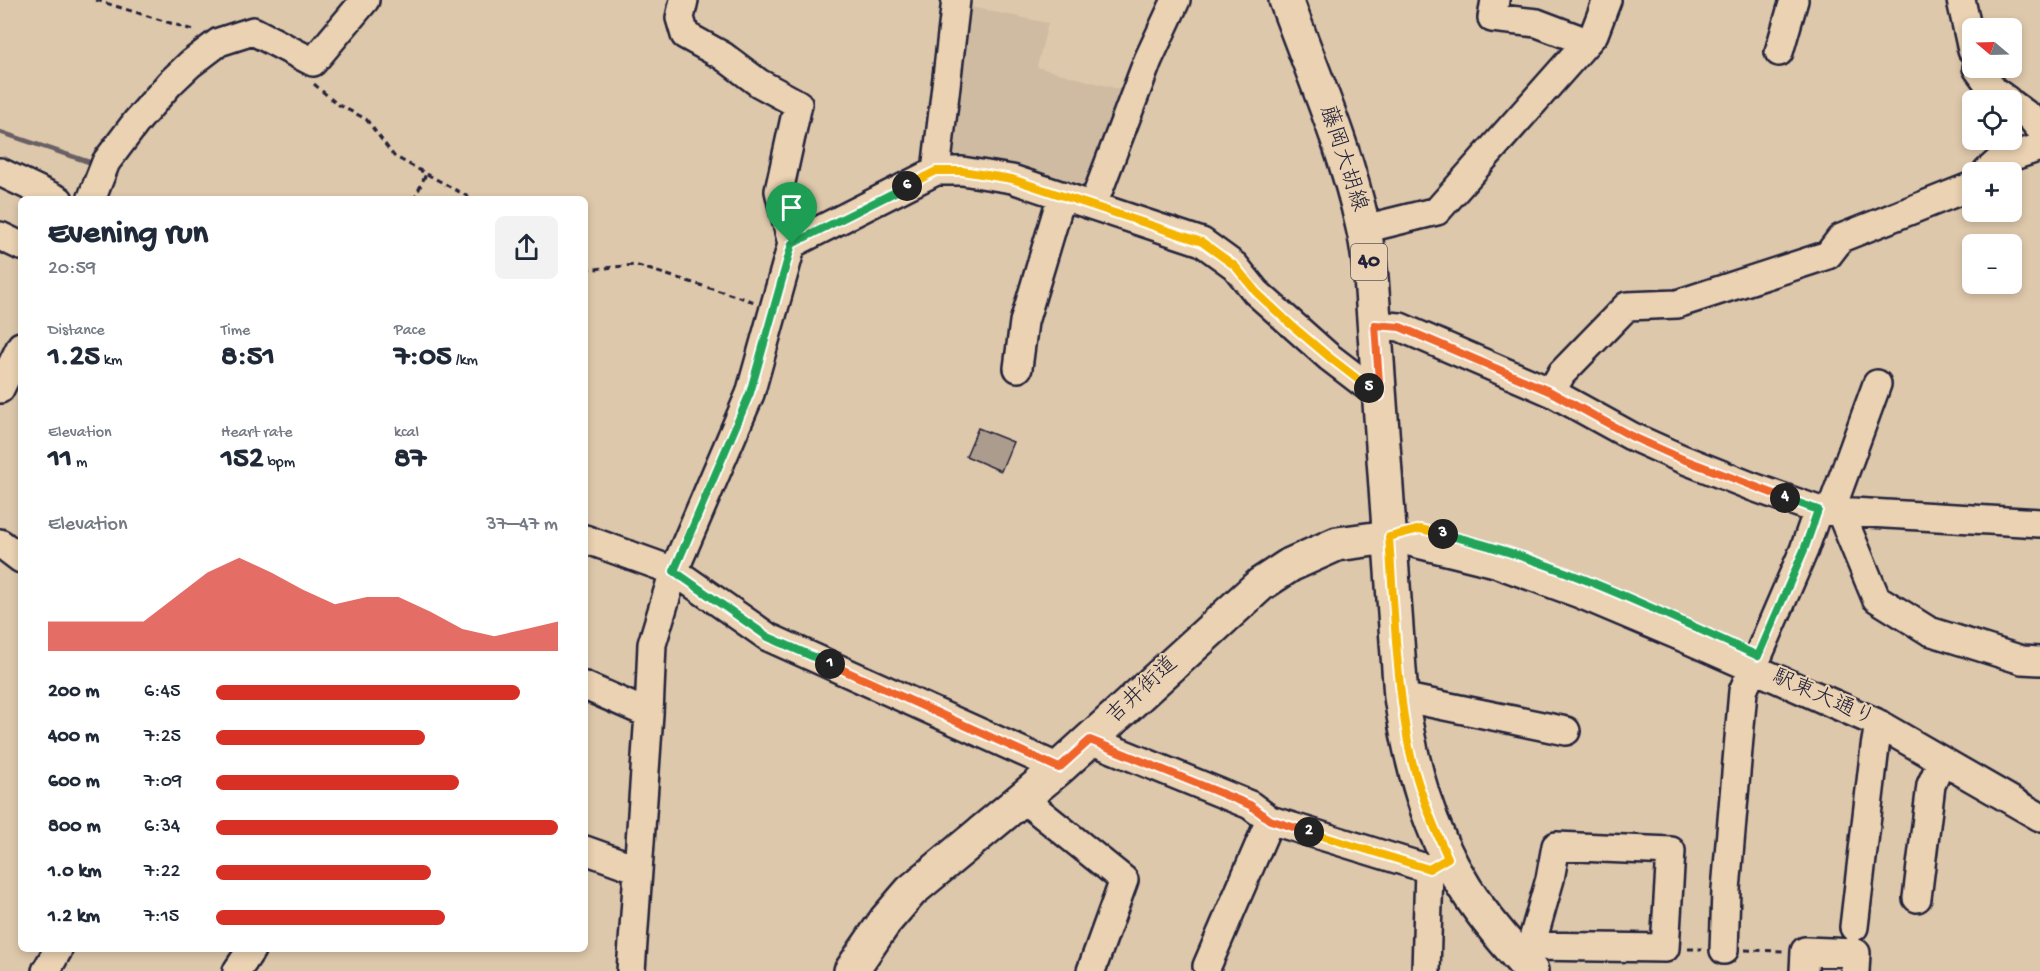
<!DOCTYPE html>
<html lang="en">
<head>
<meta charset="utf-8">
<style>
  :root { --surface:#fff; --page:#f2f2f3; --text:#1f2937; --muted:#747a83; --accent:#d93025 }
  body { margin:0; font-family:"Gochi Hand","Klee One",sans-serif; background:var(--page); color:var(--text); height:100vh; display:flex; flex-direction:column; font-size:22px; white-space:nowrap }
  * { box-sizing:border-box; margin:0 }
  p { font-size:20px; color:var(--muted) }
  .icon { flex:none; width:33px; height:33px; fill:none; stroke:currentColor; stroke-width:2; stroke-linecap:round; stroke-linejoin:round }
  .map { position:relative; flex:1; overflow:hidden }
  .sheet { position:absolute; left:18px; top:196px; width:570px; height:756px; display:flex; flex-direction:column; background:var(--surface); border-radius:9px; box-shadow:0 3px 9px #0003 }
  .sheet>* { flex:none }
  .needle { width:39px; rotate:289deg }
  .controls { position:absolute; left:1962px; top:18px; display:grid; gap:12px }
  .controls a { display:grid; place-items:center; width:60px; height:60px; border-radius:9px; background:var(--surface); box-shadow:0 3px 9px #0003; font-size:30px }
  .pin { position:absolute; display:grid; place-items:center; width:51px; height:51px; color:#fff; margin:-62px -26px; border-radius:50% 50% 50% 0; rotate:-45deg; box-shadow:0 0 6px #0007 }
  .pin .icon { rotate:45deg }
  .km { position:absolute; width:30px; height:30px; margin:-15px; border-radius:50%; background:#222; color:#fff; font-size:16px; line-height:30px; text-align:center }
  .round { display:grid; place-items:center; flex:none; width:63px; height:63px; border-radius:9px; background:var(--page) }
  .head { display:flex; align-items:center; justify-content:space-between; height:102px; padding:0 30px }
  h1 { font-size:33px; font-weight:700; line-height:45px }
  .figures { display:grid; grid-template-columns:repeat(3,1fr); gap:9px; height:102px; padding:6px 30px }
  .figures div { display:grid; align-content:center }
  .figures b { font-size:30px; font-weight:700 }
  .figures small { font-size:16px; font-weight:400 }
  .figures p { font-size:16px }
  .chart { height:168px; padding:12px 30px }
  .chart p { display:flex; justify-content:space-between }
  .chart svg { width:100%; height:108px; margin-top:6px; fill:var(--accent); opacity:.7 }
  ul { padding:0 30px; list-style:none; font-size:20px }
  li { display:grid; grid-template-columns:96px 72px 1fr; align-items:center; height:45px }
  li i { height:15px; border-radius:8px; background:var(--accent) }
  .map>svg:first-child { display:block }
  .built { fill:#cfbba2 }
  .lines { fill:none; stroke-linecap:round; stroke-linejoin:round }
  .stream { stroke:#696065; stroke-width:5 }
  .building { fill:#ac9c8d; stroke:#22223b; stroke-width:1.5 }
  .minor-casing { stroke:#22223b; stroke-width:32 }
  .major-casing { stroke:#22223b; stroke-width:38 }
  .path { stroke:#22223b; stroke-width:3; stroke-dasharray:6 4.5; stroke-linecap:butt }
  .minor { stroke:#ead2b2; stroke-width:27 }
  .major { stroke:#ead2b2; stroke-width:33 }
  .split-1-casing { stroke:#fff; stroke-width:12 }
  .split-2-casing { stroke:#fff; stroke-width:12 }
  .split-3-casing { stroke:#fff; stroke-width:12 }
  .split-4-casing { stroke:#fff; stroke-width:12 }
  .split-5-casing { stroke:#fff; stroke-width:12 }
  .split-6-casing { stroke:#fff; stroke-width:12 }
  .split-7-casing { stroke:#fff; stroke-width:12 }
  .split-1 { stroke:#22a559; stroke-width:8 }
  .split-2 { stroke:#f0652b; stroke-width:8 }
  .split-3 { stroke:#f5b400; stroke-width:8 }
  .split-4 { stroke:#22a559; stroke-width:8 }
  .split-5 { stroke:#f0652b; stroke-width:8 }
  .split-6 { stroke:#f5b400; stroke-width:8 }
  .split-7 { stroke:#22a559; stroke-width:8 }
  .labels { text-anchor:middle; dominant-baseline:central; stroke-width:4.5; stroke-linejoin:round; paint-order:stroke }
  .shield { fill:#ead2b2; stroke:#5e575f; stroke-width:1.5 }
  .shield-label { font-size:21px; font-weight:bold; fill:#22223b }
  .street-label { font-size:22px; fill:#22223b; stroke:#ead2b2 }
</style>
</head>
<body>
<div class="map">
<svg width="2040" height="971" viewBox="0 0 2040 971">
  <rect width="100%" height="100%" fill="#dec8ab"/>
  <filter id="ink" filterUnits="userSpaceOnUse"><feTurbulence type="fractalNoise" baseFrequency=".0167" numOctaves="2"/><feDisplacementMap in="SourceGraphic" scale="12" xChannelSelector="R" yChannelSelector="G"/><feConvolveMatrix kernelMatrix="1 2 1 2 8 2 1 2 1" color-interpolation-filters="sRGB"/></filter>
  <g filter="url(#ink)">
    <path class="built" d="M961 5 1048 23 1037 67 1129 92 1091 197 943 163Z"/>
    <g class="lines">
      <path class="stream" d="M0 132 92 163"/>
    </g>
    <path class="building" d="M978 428 1013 442 1001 471 966 456Z"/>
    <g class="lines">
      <defs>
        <path id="minor" d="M684 0 680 18 685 35 723 56 759 83 798 104 779 191 792 244
          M1495 0 1492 18 1537 23 1587 42
          M1961 0 1972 50
          M1779 52 1794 0
          M1977 68 1993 90 2007 100
          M2012 104 2031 118 2040 129
          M936 171 956 0
          M0 172 59 200
          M1987 172 1999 161 2040 147
          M91 200 106 162 137 121 170 83 190 64 219 42 253 31 313 62 365 0
          M1093 205 1148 60 1176 0
          M1364 229 1437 211 1594 34 1607 0
          M0 236 21 246
          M1375 325 1400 327 1551 392 1631 436 1680 458 1753 487 1818 510 2040 523
          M1018 368 1024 322 1062 195
          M0 389 21 346
          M1551 392 1562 373 1627 306 1677 304 1828 255 1841 238 1972 186
          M1831 510 1877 384
          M1840 511 1876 598 1929 631 2022 660 2040 661
          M1389 537 1495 563 1580 594 1689 640 1875 722 2040 817
          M585 539 674 571 768 637 1059 768
          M0 543 21 559
          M585 686 649 714
          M1401 697 1566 731
          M1090 740 1250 805 1270 820 1429 869
          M1022 798 1124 880 1091 971
          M585 850 638 869
          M1917 898 1931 785 1942 761
          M1854 927 1875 747 1879 724
          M1513 950 1531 946 1665 948 1671 851 1556 846 1550 879 1531 946
          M1724 950 1726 890 1743 691 1804 550 1818 510
          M1207 966 1270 820
          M46 971 58 950
          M237 971 251 950
          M631 971 649 714 652 644 674 571 750 394 792 244 936 171H962L1012 179 1202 242 1235 266 1256 292 1329 357 1380 396
          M1426 971 1429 869 1445 860
          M1804 971 1805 951 1856 953 1855 971"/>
        <path id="major" d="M1286 0C1313 74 1346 149 1363 227 1367 243 1369 260 1371 277L1401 697C1411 764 1428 830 1465 888 1484 918 1508 945 1531 971
          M851 971 886 920 911 891 1059 768 1261 584 1290 565 1337 544 1389 537"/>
      </defs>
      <use href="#minor" class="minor-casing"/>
      <use href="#major" class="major-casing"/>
      <path class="path" d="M96 0 196 31
        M314 84 337 104 366 119 394 156 474 200
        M414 200 426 174
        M585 270 635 265 755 302
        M1688 949H1702
        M1745 950 1783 951"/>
      <use href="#minor" class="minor"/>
      <use href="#major" class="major"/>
    </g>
  </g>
  <g class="lines" filter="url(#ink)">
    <defs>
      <path id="split-1" d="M792 244 750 393 674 571 768 637 830 664"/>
      <path id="split-2" d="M830 664 1059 768 1090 740 1250 805 1270 820 1309 832"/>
      <path id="split-3" d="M1309 832 1429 869 1448 858C1431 821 1415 782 1408 742 1396 675 1394 605 1389 537L1420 529 1443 534"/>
      <path id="split-4" d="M1443 534C1552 559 1656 610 1758 656L1804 550 1818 510 1785 498"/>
      <path id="split-5" d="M1369 388 1380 396 1375 325 1400 327 1551 392 1631 436 1680 458 1785 498"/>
      <path id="split-6" d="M907 186 936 171H962L1012 179 1202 242 1235 266 1256 292 1290 324 1329 357 1369 388"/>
      <path id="split-7" d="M792 244 907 186"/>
    </defs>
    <use href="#split-1" class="split-1-casing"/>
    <use href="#split-2" class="split-2-casing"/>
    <use href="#split-3" class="split-3-casing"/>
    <use href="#split-4" class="split-4-casing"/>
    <use href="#split-5" class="split-5-casing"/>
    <use href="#split-6" class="split-6-casing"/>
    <use href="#split-7" class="split-7-casing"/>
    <use href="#split-1" class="split-1"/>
    <use href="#split-2" class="split-2"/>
    <use href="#split-3" class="split-3"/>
    <use href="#split-4" class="split-4"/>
    <use href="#split-5" class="split-5"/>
    <use href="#split-6" class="split-6"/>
    <use href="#split-7" class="split-7"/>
  </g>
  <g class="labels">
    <rect class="shield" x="1351" y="244" width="36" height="36" rx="4.5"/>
    <g class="shield-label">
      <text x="1369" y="262">40</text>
    </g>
    <g class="street-label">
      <text transform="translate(1342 159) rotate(72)">藤岡大胡線</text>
      <text transform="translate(1143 691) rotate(-43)">吉井街道</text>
      <text transform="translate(1823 699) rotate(24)">駅東大通り</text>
    </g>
  </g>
</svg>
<div class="controls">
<a><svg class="needle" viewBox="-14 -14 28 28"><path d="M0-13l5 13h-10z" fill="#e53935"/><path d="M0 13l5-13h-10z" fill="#747a83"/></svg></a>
<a><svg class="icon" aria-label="locate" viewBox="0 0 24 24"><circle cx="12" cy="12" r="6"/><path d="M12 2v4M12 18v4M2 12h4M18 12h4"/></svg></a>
<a>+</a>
<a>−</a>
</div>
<div class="pin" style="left:792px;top:244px;background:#1e9e55"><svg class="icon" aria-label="arrive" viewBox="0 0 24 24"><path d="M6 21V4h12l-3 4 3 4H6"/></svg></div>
<b class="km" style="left:830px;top:664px">1</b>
<b class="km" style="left:1309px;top:832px">2</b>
<b class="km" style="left:1443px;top:534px">3</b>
<b class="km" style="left:1785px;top:498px">4</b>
<b class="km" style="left:1369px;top:388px">5</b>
<b class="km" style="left:907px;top:186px">6</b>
<section class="sheet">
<div class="head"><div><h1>Evening run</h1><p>20:59</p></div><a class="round"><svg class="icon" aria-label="share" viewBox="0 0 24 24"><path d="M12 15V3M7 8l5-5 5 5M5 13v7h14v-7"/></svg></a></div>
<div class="figures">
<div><p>Distance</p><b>1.25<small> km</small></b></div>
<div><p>Time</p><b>8:51</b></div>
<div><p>Pace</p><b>7:05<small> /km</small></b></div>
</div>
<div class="figures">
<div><p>Elevation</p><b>11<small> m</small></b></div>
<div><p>Heart rate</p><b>152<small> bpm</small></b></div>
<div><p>kcal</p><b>87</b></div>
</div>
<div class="chart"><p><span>Elevation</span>37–47 m</p>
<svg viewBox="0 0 160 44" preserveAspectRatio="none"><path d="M0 44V32L10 32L20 32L30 32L40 22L50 12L60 6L70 12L80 19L90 25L100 22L110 22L120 28L130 35L140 38L150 35L160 32V44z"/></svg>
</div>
<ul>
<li><b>200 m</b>6:45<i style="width:89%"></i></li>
<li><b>400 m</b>7:25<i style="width:61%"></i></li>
<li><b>600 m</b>7:09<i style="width:71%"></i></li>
<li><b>800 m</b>6:34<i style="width:100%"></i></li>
<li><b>1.0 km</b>7:22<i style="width:63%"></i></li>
<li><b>1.2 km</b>7:15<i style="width:67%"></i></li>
</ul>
</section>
</div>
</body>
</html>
